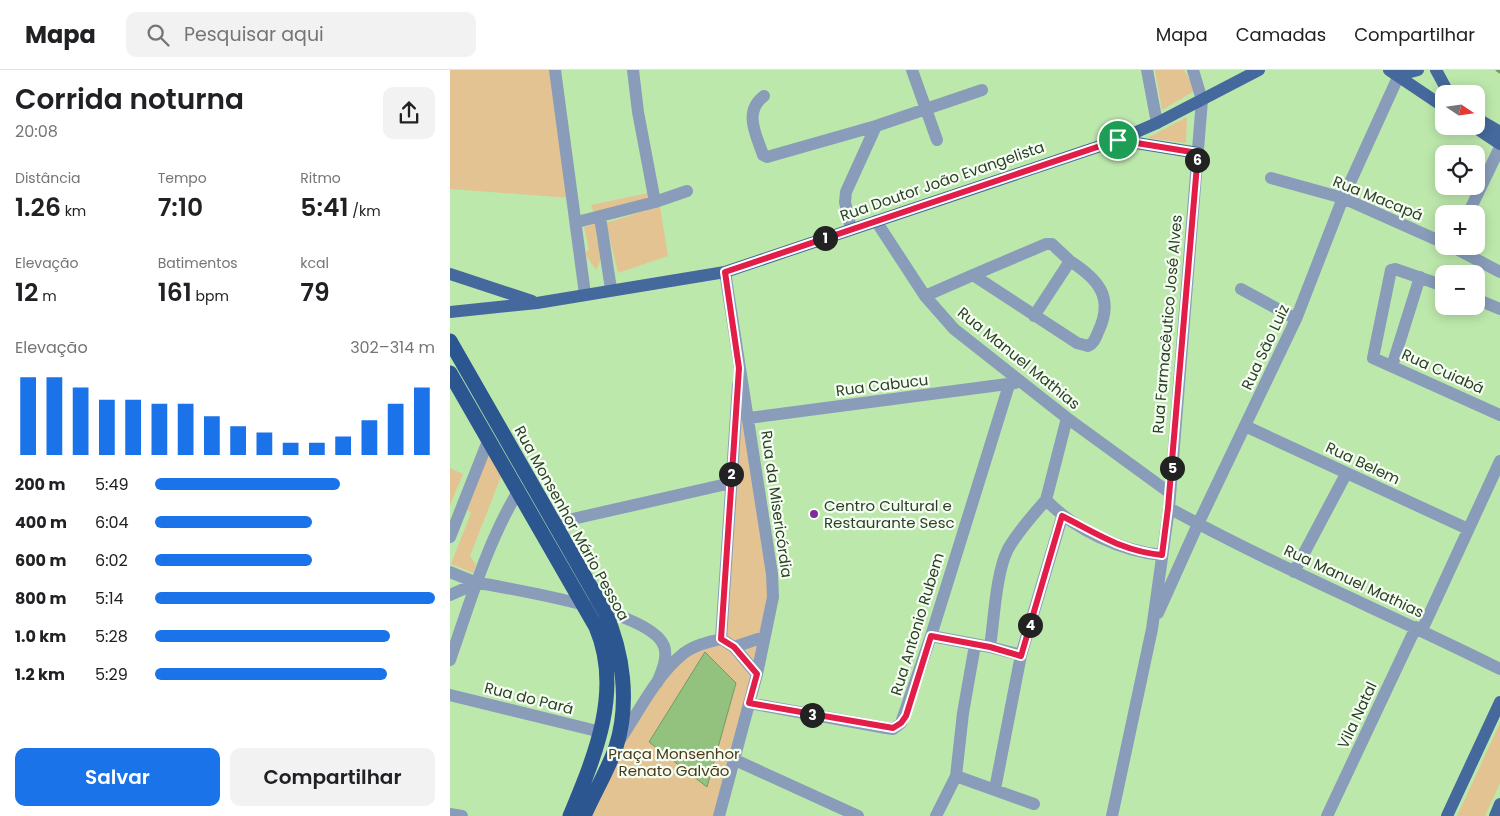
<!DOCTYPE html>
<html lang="pt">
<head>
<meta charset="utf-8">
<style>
  :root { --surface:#fff; --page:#f2f2f2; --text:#202124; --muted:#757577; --line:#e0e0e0; --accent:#1a73e8 }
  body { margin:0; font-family:Poppins,sans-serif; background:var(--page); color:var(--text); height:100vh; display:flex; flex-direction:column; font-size:19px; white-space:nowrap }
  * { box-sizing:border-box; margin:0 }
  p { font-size:16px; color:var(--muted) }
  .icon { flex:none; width:28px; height:28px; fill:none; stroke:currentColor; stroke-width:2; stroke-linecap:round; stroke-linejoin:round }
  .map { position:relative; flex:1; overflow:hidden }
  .details { display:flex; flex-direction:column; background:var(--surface); width:450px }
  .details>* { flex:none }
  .needle { width:32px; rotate:103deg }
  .controls { position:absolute; left:985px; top:15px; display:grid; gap:10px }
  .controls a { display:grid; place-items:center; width:50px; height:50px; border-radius:10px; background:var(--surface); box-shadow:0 2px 12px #0003; font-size:25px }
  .pin { position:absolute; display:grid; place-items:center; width:42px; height:42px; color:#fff; margin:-21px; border:2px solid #fff; border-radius:50%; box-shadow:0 1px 5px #0007 }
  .km { position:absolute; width:25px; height:25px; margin:-12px; border-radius:50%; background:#222; color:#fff; font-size:14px; line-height:25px; text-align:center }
  .round { display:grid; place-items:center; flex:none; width:52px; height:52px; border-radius:10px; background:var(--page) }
  .overview { display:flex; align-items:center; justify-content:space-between; height:85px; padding:0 15px }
  h1 { font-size:28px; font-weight:600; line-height:38px }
  .figures { display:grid; grid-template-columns:repeat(3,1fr); gap:8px; height:85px; padding:5px 15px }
  .figures div { display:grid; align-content:center }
  .figures b { font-size:25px; font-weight:600 }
  .figures small { font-size:14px; font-weight:400 }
  .figures p { font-size:14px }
  .chart { height:140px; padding:10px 15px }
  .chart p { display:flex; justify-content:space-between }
  .chart svg { width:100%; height:90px; margin-top:5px; stroke:var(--accent); stroke-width:6 }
  .primary-button { display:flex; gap:10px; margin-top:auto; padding:10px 15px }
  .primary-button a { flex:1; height:58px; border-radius:10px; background:var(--accent); color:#fff; font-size:20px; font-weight:600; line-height:58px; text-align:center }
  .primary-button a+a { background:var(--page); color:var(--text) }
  ul { padding:0 15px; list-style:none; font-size:16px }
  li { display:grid; grid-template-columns:80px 60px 1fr; align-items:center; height:38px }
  li i { height:12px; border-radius:6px; background:var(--accent) }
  header { display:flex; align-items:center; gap:30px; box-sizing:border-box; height:70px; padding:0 25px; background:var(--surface); border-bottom:1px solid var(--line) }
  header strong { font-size:24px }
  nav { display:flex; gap:28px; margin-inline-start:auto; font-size:18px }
  .search { width:350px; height:45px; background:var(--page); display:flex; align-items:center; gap:12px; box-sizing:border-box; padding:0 18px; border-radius:10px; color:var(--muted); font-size:19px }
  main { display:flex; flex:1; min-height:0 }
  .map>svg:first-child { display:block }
  .green { fill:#e4c392 }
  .water { fill:#92c27e; stroke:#749b64 }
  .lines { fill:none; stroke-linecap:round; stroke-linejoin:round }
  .stream { stroke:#749b64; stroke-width:3 }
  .minor { stroke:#899dba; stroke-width:12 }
  .major { stroke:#45699c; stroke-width:12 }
  .highway { stroke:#2b5690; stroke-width:15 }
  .route-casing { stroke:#fff; stroke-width:10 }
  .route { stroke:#e11d48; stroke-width:6 }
  .poi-dot { fill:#802b9a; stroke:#f5fef2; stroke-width:2 }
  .labels { text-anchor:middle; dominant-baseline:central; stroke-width:4.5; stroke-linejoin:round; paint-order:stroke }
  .street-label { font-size:15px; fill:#2d3f26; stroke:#f5fef2 }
  .poi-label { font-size:15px; fill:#2d3f26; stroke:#f5fef2; text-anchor:start }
  .park-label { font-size:15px; fill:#4d3818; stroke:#f5fef2 }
</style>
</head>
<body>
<header>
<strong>Mapa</strong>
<div class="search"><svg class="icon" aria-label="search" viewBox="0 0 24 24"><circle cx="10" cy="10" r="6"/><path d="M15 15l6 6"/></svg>Pesquisar aqui</div>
<nav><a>Mapa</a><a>Camadas</a><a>Compartilhar</a></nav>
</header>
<main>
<section class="details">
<div class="overview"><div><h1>Corrida noturna</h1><p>20:08</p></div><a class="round"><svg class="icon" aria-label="share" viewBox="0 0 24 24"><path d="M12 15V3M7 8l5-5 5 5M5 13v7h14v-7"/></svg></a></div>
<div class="figures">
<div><p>Distância</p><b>1.26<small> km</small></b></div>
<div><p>Tempo</p><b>7:10</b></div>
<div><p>Ritmo</p><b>5:41<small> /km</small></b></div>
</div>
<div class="figures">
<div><p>Elevação</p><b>12<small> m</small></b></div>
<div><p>Batimentos</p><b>161<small> bpm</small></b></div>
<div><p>kcal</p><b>79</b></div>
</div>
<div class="chart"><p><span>Elevação</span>302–314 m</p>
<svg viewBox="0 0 160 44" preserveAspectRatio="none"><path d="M5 44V6M15 44V6M25 44V11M35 44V17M45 44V17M55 44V19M65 44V19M75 44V25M85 44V30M95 44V33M105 44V38M115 44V38M125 44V35M135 44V27M145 44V19M155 44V11"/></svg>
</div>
<ul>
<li><b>200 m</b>5:49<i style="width:66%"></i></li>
<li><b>400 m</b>6:04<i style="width:56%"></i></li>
<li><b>600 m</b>6:02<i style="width:56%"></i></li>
<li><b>800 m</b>5:14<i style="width:100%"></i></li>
<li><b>1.0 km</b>5:28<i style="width:84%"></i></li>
<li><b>1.2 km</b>5:29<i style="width:83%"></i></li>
</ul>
<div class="primary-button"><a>Salvar</a><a>Compartilhar</a></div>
</section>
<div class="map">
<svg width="1050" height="746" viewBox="0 0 1050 746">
  <rect width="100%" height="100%" fill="#bde8ac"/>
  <path class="green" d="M0 0H104L120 128 0 119Z
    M705 0H734L746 20 712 40Z
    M737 47 736 73 697 68Z
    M198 123 201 131 145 146 141 135Z
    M210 136 218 186 168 203 156 153Z
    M146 153 147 171 149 169 153 185 146 200 135 184 139 179 134 157Z
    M289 298 322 504 304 604 268 746H138L168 678 209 615 237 584 273 570Z
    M37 383 52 404 20 486 26 495 23 503 1 494 21 443 16 438Z
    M0 398 13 404 0 435Z
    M1050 653V713L1035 746H1007Z"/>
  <path class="water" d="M255 582 286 613 257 717 199 672Z"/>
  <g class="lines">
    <path class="stream" d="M1047 0 1050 2"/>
    <path class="minor" d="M105 0 135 224
      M183 0 188 42 205 132
      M462 0 487 70
      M697 0 707 53
      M314 26C293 42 306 64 313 85L317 87 426 56 532 20
      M821 108 893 128 994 173
      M1018 144 1050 77
      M150 147 161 219
      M426 151 475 226 504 259 617 348 720 423
      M127 152 205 132 237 121
      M401 159 395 132 396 122 426 56
      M1001 176 1050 202
      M523 205 596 174H602L620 191 584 246
      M994 216 945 199 941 200 923 288 1050 345
      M791 219 846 249
      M475 226 523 205 627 273 638 276C645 273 646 266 649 260 664 227 648 209 620 191
      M1026 229 1050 239
      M942 296 970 207
      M299 348 565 313
      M617 348 596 430C625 460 671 481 712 485
      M795 356 1018 459
      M719 438C826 497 940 544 1050 599
      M105 453 281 413
      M0 467 38 371
      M0 502 27 513
      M844 502 896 404
      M0 525 27 513 41 515C76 522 201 542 214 576 218 588 212 601 207 613
      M708 543 748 454 846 249 893 128 949 5
      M972 560 1050 391
      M481 566 540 577 571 585
      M271 569 288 315
      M284 577 314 567
      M540 577C544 550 546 502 558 479 568 461 583 445 596 430
      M0 590C20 533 37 472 69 420
      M0 625 151 662
      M299 633 436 658 443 659 451 653 481 566 559 315
      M169 671C189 642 206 605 234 583 245 575 258 572 271 569L284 577 307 604
      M283 689 408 746
      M506 706 584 734
      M545 719 571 585 612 447
      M0 744 12 746
      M269 746 307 604 323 527 322 504 275 202
      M486 746 506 706 513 643 525 575
      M662 746 702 559 719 438 752 30 743 0
      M877 746 966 557"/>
    <path class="major" d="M939 0 994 37
      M986 0 999 24
      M949 5 968 0
      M1026 48 1050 62
      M1023 56 1050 74
      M668 70 748 83
      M0 204 82 231
      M0 242 87 233 275 202 668 70 707 53 809 0
      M997 746 1050 632
      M1045 746 1050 734"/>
    <path class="highway" d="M0 271 155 542C173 582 180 633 166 677 158 700 144 723 134 746
      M0 303 146 557C173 620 145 686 120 746"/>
  </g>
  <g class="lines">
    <defs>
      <path id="route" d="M668 70 748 83 718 438 712 485C672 481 648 464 612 446L571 586 540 577 481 566 456 646 451 653 443 658 299 633 307 604 284 577 271 569 289 298 275 202Z"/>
    </defs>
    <use href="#route" class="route-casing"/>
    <use href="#route" class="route"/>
  </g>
  <circle class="poi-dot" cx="364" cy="444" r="5"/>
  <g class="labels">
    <g class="street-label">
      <text transform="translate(492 111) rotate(-19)">Rua Doutor João Evangelista</text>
      <text transform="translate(928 128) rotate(22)">Rua Macapá</text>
      <text transform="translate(717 254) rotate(-85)">Rua Farmacêutico José Alves</text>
      <text transform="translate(815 277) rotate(-65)">Rua São Luiz</text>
      <text transform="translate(569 288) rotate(39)">Rua Manuel Mathias</text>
      <text transform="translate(993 301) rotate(24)">Rua Cuiabá</text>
      <text transform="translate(432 315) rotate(-7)">Rua Cabucu</text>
      <text transform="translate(913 393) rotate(25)">Rua Belem</text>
      <text transform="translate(327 434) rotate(82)">Rua da Misericórdia</text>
      <text transform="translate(122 453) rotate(61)">Rua Monsenhor Mário Pessoa</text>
      <text transform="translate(904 511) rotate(25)">Rua Manuel Mathias</text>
      <text transform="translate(467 554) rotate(-73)">Rua Antonio Rubem</text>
      <text transform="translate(79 628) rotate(14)">Rua do Pará</text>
      <text transform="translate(907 645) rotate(-65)">Vila Natal</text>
    </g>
    <g class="poi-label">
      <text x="374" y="435">Centro Cultural e<tspan x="374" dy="17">Restaurante Sesc</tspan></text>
    </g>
    <g class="park-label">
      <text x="224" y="683">Praça Monsenhor<tspan x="224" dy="17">Renato Galvão</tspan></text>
    </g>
  </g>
</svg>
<div class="controls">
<a><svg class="needle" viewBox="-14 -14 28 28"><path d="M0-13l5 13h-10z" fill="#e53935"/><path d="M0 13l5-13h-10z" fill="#757577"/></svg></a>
<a><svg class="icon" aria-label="locate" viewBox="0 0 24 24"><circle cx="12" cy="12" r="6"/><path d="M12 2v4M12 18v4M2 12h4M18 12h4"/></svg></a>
<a>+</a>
<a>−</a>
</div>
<div class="pin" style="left:668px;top:70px;background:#1e9e55"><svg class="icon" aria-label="arrive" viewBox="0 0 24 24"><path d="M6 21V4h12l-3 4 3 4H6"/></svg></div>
<b class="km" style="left:375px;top:168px">1</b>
<b class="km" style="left:281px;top:404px">2</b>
<b class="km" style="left:362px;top:645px">3</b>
<b class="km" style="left:580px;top:555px">4</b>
<b class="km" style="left:722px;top:398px">5</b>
<b class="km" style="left:747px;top:90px">6</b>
</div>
</main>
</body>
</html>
